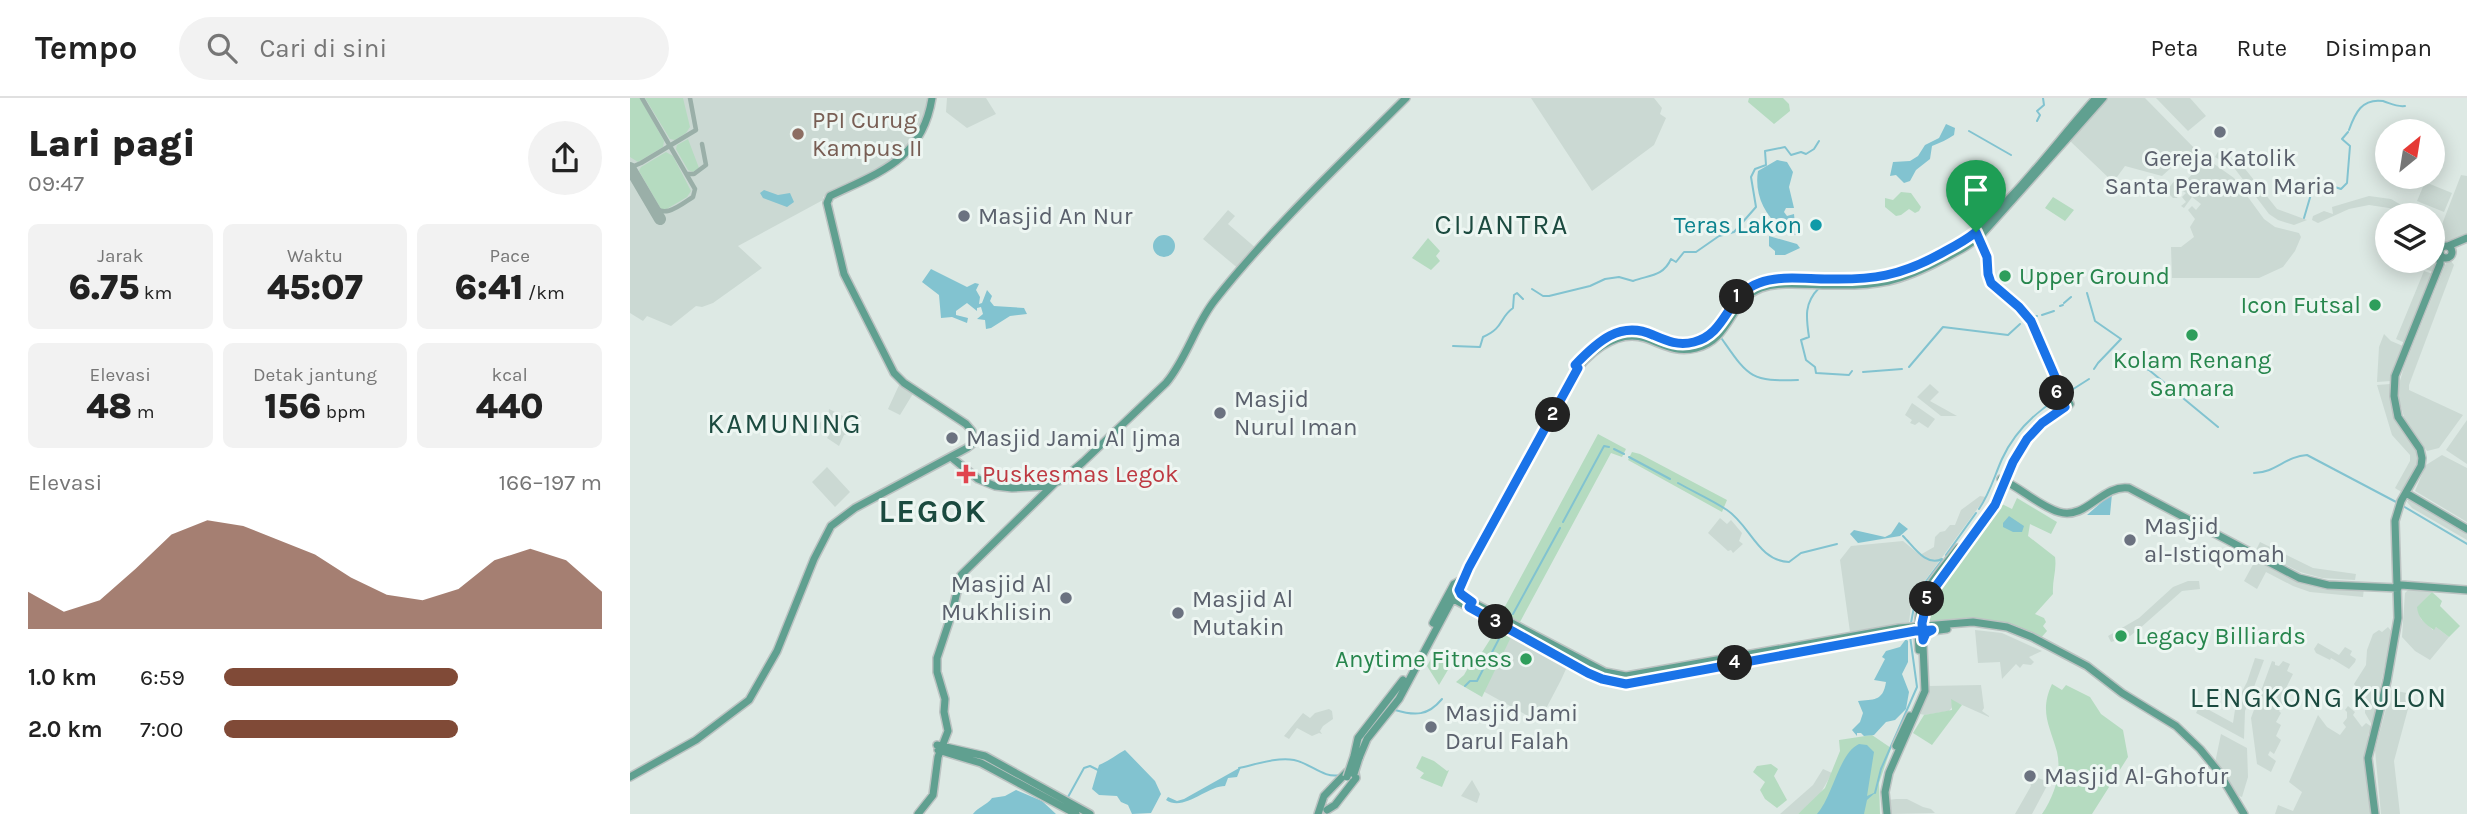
<!DOCTYPE html>
<html lang="id">
<head>
<meta charset="utf-8">
<style>
  :root { --surface:#fff; --page:#f2f2f2; --text:#222; --muted:#767676; --line:#e0e0e0; --accent:#804a37 }
  body { margin:0; font-family:Karla,sans-serif; background:var(--page); color:var(--text); height:100vh; display:flex; flex-direction:column; font-size:26px; white-space:nowrap }
  * { box-sizing:border-box; margin:0 }
  p { font-size:23px; color:var(--muted) }
  .icon { flex:none; width:38px; height:38px; fill:none; stroke:currentColor; stroke-width:2; stroke-linecap:round; stroke-linejoin:round }
  .map { position:relative; flex:1; overflow:hidden }
  .drawer { display:flex; flex-direction:column; background:var(--surface); width:630px }
  .drawer>* { flex:none }
  .needle { width:46px; rotate:30deg }
  .buttons { position:absolute; left:1745px; top:21px; display:grid; gap:14px }
  .buttons a { display:grid; place-items:center; width:70px; height:70px; border-radius:50%; background:var(--surface); box-shadow:0 4px 18px #0003; font-size:35px }
  .pin { position:absolute; display:grid; place-items:center; width:60px; height:60px; color:#fff; margin:-72px -30px; border-radius:50% 50% 50% 0; rotate:-45deg; box-shadow:0 0 7px #0007 }
  .pin .icon { rotate:45deg }
  .km { position:absolute; width:35px; height:35px; margin:-18px; border-radius:50%; background:#222; color:#fff; font-size:19px; line-height:35px; text-align:center }
  .round { display:grid; place-items:center; flex:none; width:74px; height:74px; border-radius:37px; background:var(--page) }
  .headline { display:flex; align-items:center; justify-content:space-between; height:119px; padding:0 28px }
  h1 { font-size:38px; font-weight:800; line-height:52px }
  .figures { display:grid; grid-template-columns:repeat(3,1fr); gap:10px; height:119px; padding:7px 28px }
  .figures div { display:grid; align-content:center; border-radius:10px; background:var(--page); text-align:center }
  .figures b { font-size:35px; font-weight:800 }
  .figures small { font-size:19px; font-weight:400 }
  .figures p { font-size:19px }
  .chart { height:196px; padding:14px 28px }
  .chart p { display:flex; justify-content:space-between }
  .chart svg { width:100%; height:126px; margin-top:7px; fill:var(--accent); opacity:.7 }
  ul { padding:0 28px; list-style:none; font-size:23px }
  li { display:grid; grid-template-columns:112px 84px 1fr; align-items:center; height:52px }
  li i { height:18px; border-radius:9px; background:var(--accent) }
  header { display:flex; align-items:center; gap:42px; box-sizing:border-box; height:98px; padding:0 35px; background:var(--surface); border-bottom:2px solid var(--line) }
  header strong { font-size:33px }
  nav { display:flex; gap:38px; margin-inline-start:auto; font-size:24px }
  .search { width:490px; height:63px; background:var(--page); display:flex; align-items:center; gap:18px; box-sizing:border-box; padding:0 24px; border-radius:38px; color:var(--muted); font-size:26px }
  main { display:flex; flex:1; min-height:0 }
  .map>svg:first-child { display:block }
  .built { fill:#cbd9d3 }
  .green { fill:#b5dbc0 }
  .water { fill:#82c3d0 }
  .lines { fill:none; stroke-linecap:round; stroke-linejoin:round }
  .stream { stroke:#82c3d0; stroke-width:2 }
  .taxiway { stroke:#9aafa8; stroke-width:4.5 }
  .runway { stroke:#9aafa8; stroke-width:12 }
  .major-casing { stroke:#bcc3c2; stroke-width:10 }
  .major { stroke:#60a090; stroke-width:7 }
  .major-bridge-casing { stroke:#bcc3c2; stroke-width:10; stroke-linecap:butt }
  .major-bridge { stroke:#60a090; stroke-width:7 }
  .route-casing { stroke:#fff; stroke-width:14 }
  .route { stroke:#1a73e8; stroke-width:9 }
  .worship-dot { fill:#6b7280; stroke:#edf6f2; stroke-width:2.5 }
  .education-dot { fill:#8d6e63; stroke:#edf6f2; stroke-width:2.5 }
  .culture-dot { fill:#0f9aa8; stroke:#edf6f2; stroke-width:2.5 }
  .leisure-dot { fill:#2e9e5b; stroke:#edf6f2; stroke-width:2.5 }
  .health-dot { fill:#e0444e; stroke:#edf6f2; stroke-width:2.5 }
  .labels { text-anchor:middle; dominant-baseline:central; stroke-width:6; stroke-linejoin:round; paint-order:stroke }
  .education-label { font-size:24px; fill:#785e54; stroke:#edf6f2; text-anchor:start }
  .worship-label { font-size:24px; fill:#5b616d; stroke:#edf6f2; text-anchor:start }
  .culture-label { font-size:24px; fill:#0d838f; stroke:#edf6f2; text-anchor:end }
  .leisure-label { font-size:24px; fill:#27864d; stroke:#edf6f2; text-anchor:start }
  .health-label { font-size:24px; fill:#be3a42; stroke:#edf6f2; text-anchor:start }
  .quarter-label { font-size:28px; letter-spacing:2px; fill:#1b4a3f; stroke:#edf6f2 }
  .district-label { font-size:32px; font-weight:bold; letter-spacing:2px; fill:#1b4a3f; stroke:#edf6f2 }
</style>
</head>
<body>
<header>
<strong>Tempo</strong>
<div class="search"><svg class="icon" aria-label="search" viewBox="0 0 24 24"><circle cx="10" cy="10" r="6"/><path d="M15 15l6 6"/></svg>Cari di sini</div>
<nav><a>Peta</a><a>Rute</a><a>Disimpan</a></nav>
</header>
<main>
<section class="drawer">
<div class="headline"><div><h1>Lari pagi</h1><p>09:47</p></div><a class="round"><svg class="icon" aria-label="share" viewBox="0 0 24 24"><path d="M12 15V3M7 8l5-5 5 5M5 13v7h14v-7"/></svg></a></div>
<div class="figures">
<div><p>Jarak</p><b>6.75<small> km</small></b></div>
<div><p>Waktu</p><b>45:07</b></div>
<div><p>Pace</p><b>6:41<small> /km</small></b></div>
</div>
<div class="figures">
<div><p>Elevasi</p><b>48<small> m</small></b></div>
<div><p>Detak jantung</p><b>156<small> bpm</small></b></div>
<div><p>kcal</p><b>440</b></div>
</div>
<div class="chart"><p><span>Elevasi</span>166–197 m</p>
<svg viewBox="0 0 160 44" preserveAspectRatio="none"><path d="M0 44V31L10 38L20 34L30 23L40 11L50 6L60 8L70 13L80 18L90 26L100 32L110 34L120 30L130 20L140 16L150 20L160 31V44z"/></svg>
</div>
<ul>
<li><b>1.0 km</b>6:59<i style="width:62%"></i></li>
<li><b>2.0 km</b>7:00<i style="width:62%"></i></li>
</ul>
</section>
<div class="map">
<svg width="1837" height="716" viewBox="0 0 1837 716">
  <rect width="100%" height="100%" fill="#dde9e4"/>
  <path class="built" d="M0 0H300L288 35 271 58 193 99V102L108 148 132 170 83 205 72 209 66 208 41 228 17 218 13 223 0 215Z
    M317 0H356L366 16 337 30 316 14Z
    M901 0H1024L1032 10 1030 16 1036 20 1024 47 962 93Z
    M1477 0H1515L1570 56 1604 80 1634 121 1645 129 1669 135 1671 139 1665 153 1653 169 1629 180H1542L1541 149H1551L1564 139 1560 129 1565 121 1558 112 1562 108 1566 112 1571 106 1562 99 1554 110 1551 108 1556 104 1552 99 1556 95 1551 92 1547 100H1543L1534 91H1538L1545 82 1551 88 1567 71 1554 58 1532 78 1495 68 1487 79 1481 82 1440 43Z
    M1526 0H1560L1576 18 1558 33Z
    M1589 52 1612 67 1647 111 1677 122 1664 127 1648 122 1639 116 1605 71 1585 59Z
    M1831 77 1837 78V138L1815 146 1806 142Z
    M1795 84 1822 95 1814 114 1787 103Z
    M1739 98 1761 101 1788 117H1775L1759 110 1739 107 1719 111 1688 125 1682 122 1683 118 1694 113 1703 116 1702 109Z
    M598 112 605 118 598 126 627 151 610 172 573 141Z
    M1803 148 1808 157 1803 174 1776 163H1802Z
    M1820 162 1824 167 1779 287V292L1833 317 1809 350 1797 353 1775 322 1769 302V286L1774 269 1816 165Z
    M1794 173 1803 176 1775 245 1766 241Z
    M1754 236 1761 243 1773 248 1761 283 1747 284 1749 249Z
    M270 285 284 294 270 317 258 311Z
    M1300 286 1309 294 1300 303 1327 318H1311L1287 299Z
    M1760 286 1762 310 1767 323 1790 358 1789 364 1773 395 1765 390 1780 363V357L1762 337 1747 287Z
    M1282 305 1305 321 1298 330 1289 324 1285 327 1280 325 1282 322 1275 317Z
    M199 311 217 320 219 313 231 317 222 335 214 337 209 348 197 340 199 337 185 328 198 319Z
    M1837 322V366L1816 352Z
    M1812 357 1837 370V424L1785 393 1796 367Z
    M197 369 220 394 205 409 182 384Z
    M1350 398 1356 399 1289 491 1281 509 1279 524 1220 534 1210 462 1221 448 1273 443 1290 457 1304 449 1305 439 1310 434 1315 433 1320 427H1325L1331 412Z
    M1780 399 1837 432V442L1782 410 1777 404Z
    M1090 420 1097 426 1101 422 1112 435 1109 443 1113 446 1103 455 1101 452 1098 453 1078 435Z
    M1630 444 1683 470 1726 476 1725 482 1692 480 1670 474 1626 452Z
    M1626 461 1661 479 1734 490 1733 499 1680 494 1663 488 1636 474 1627 491 1614 483Z
    M1558 483H1569L1570 491 1552 493 1509 531 1500 538 1481 544 1478 538 1509 520 1543 489Z
    M1778 492 1802 494 1788 509 1791 521 1803 532 1806 529 1819 539 1800 562 1785 553 1772 539 1775 495Z
    M1758 529 1762 534 1742 627 1735 615V608L1727 601 1733 597 1724 586 1736 567 1737 552 1743 536 1749 532 1752 534Z
    M1345 532 1372 535 1412 553 1399 559 1404 564 1401 567 1393 566 1390 570 1386 566 1372 581 1370 564 1348 565Z
    M881 536 935 566 936 571 931 582 909 624 851 592Z
    M1688 545 1709 557 1715 549 1722 553 1720 557 1726 561 1725 564 1719 571 1701 560 1700 562 1686 555 1684 551Z
    M1625 560 1634 562 1615 613 1614 641 1566 615 1570 607 1603 625 1606 605 1617 584Z
    M1642 563 1645 564V567L1649 568 1653 563 1660 566 1657 573 1663 576 1652 598 1657 601 1649 613 1651 615 1646 624 1651 627 1646 638 1651 642 1644 656 1640 653 1638 657 1646 663 1641 674 1627 666 1621 620Z
    M1351 587 1354 610 1352 613 1359 618V619L1321 602 1323 608 1319 613 1295 617 1290 616 1299 588Z
    M1761 592 1782 596 1764 663 1770 716H1751L1745 652Z
    M1718 608 1725 614 1723 617 1732 629 1736 625 1742 629 1738 637 1736 674 1742 716H1645L1648 707 1663 713 1672 694 1659 684 1688 617 1697 629 1710 637 1716 629 1713 625 1717 620V614L1715 612Z
    M699 611 702 613 703 621 693 628 690 633 692 636 689 635 682 638 667 630 659 641 654 638 673 615 680 620 685 615Z
    M1591 636 1617 650 1618 679 1612 699 1609 698 1585 665Z
    M1193 671 1202 675 1189 698 1168 716H1150L1183 687Z
    M1408 680 1419 684 1402 716H1385L1401 688 1400 685Z
    M842 682 850 696 847 705 831 698Z
    M1266 701H1277L1293 709 1301 711 1305 715 1260 716 1258 702Z"/>
  <path class="green" d="M0 0H10L34 43 33 49 8 64 0 59Z
    M15 0H53L60 29 56 35 45 42 40 41Z
    M1119 0H1153L1159 6 1160 13 1144 26 1118 4Z
    M58 41 69 70 63 74 58 72 46 51 47 47Z
    M36 54 43 58 61 93 57 99 35 112 31 111 9 73 11 69Z
    M1271 94 1281 95 1291 109 1289 113 1285 115 1279 111 1271 117 1266 118 1255 109V100L1263 102Z
    M1423 99 1444 112 1435 123 1415 110Z
    M798 140 810 153 806 158 810 163 801 172 782 160Z
    M968 336 996 351 992 359 981 355 890 524 872 514Z
    M1002 354 1010 356 1097 402 1092 414 998 362Z
    M1387 400 1427 424 1421 436 1400 426 1398 438 1425 459C1427 472 1422 482 1423 496L1405 516 1414 520 1416 524 1413 528 1417 533 1410 541 1343 522 1297 523 1299 506 1304 497 1370 405 1382 411Z
    M1802 494 1812 503 1810 508 1830 528 1819 539 1806 529 1804 532C1795 526 1788 520 1787 509Z
    M868 529 882 537 852 599 826 584 834 577 843 561 847 562Z
    M804 555 822 565 809 587 797 568Z
    M1422 586 1432 592 1436 587 1460 599 1471 616 1493 632 1498 659 1462 716H1412C1424 698 1432 676 1427 654 1420 628 1409 614 1422 586Z
    M1321 601 1332 607 1302 647 1283 635 1294 617 1322 612Z
    M1242 637 1261 650 1249 685 1250 716H1168L1195 690 1210 653 1209 642Z
    M792 658 804 663 817 673 819 672 812 689 790 680 794 675 786 670Z
    M1141 666 1148 671 1144 678 1157 702 1147 710 1135 701 1130 692 1135 684 1123 674 1127 668Z"/>
  <path class="water" d="M1316 26 1325 30 1324 37C1318 41 1310 45 1302 48L1300 61 1286 72 1280 83 1274 85 1266 77 1260 78 1263 64 1280 63 1288 58 1295 47 1309 40Z
    M1147 62 1157 64 1163 74 1159 89 1164 110H1156L1154 114 1157 118 1164 116 1166 137 1143 133 1142 130 1144 129 1154 132C1135 119 1124 96 1128 73Z
    M134 92 148 97 160 95 164 104 157 109 133 100 130 95Z
    M523 148a11 11 0 1 1 22 0a11 11 0 1 1-22 0Z
    M1139 138 1167 146 1170 150 1155 157H1145V153L1139 148Z
    M301 171 337 189 345 185 349 186 346 192 350 199 349 206 352 205 357 192 362 198 360 203 364 208 394 210 397 216 380 218 361 230 356 231 355 222 347 221 353 216 351 209 347 210V213L337 205 326 213V217L338 220 337 225 322 219 311 220 309 197 292 184Z
    M1481 396H1482L1480 417H1457Z
    M1379 418 1394 428 1392 434H1383L1373 429V425Z
    M1269 424 1278 431 1270 438 1228 445 1220 436 1224 432 1255 439 1261 436Z
    M1276 541 1278 543V564L1272 576 1279 594 1276 611 1265 622 1256 624 1244 637 1234 638 1231 635H1227V638L1222 632 1230 624 1233 615 1228 603C1243 601 1253 604 1256 584L1244 582 1255 561 1252 559 1256 553 1270 549Z
    M1229 646 1237 647 1244 654 1237 698 1246 694 1237 702 1234 716H1187C1203 698 1209 655 1229 646Z
    M495 652 525 683 531 696 521 715 502 716 498 707 491 704 487 698 469 697 462 691 469 667C479 663 486 657 495 652Z
    M611 669 607 679 598 680 595 688C577 688 554 714 536 702L538 699 547 703 554 701Z
    M386 692 412 703 426 716H343C348 709 357 707 362 700L375 698Z"/>
  <g class="lines">
    <path class="stream" d="M1407 23 1410 17 1407 13 1414 7 1413 0
      M1719 32C1725 15 1732 0 1753 3 1762 6 1766 9 1775 8
      M1339 33 1381 57
      M1674 120 1684 86 1687 83 1711 91 1717 85 1720 48 1712 41 1718 34
      M1189 190C1174 205 1176 219 1179 239L1171 242 1176 262 1185 269 1186 275 1219 277 1222 273
      M902 191 913 198H919L960 188 975 181 989 179 1003 183C1018 177 1033 179 1041 161L1046 164 1054 154H1066L1089 138 1104 134 1126 109 1121 79 1125 71 1136 67 1135 53 1155 49 1161 57 1171 54 1176 56 1184 51 1189 43
      M1457 195 1465 223 1491 241 1468 265 1464 271
      M1434 205 1441 199
      M1430 208 1433 207
      M1412 217 1424 213
      M1401 220 1407 218
      M1092 241C1118 278 1120 284 1168 282
      M823 248 850 249 853 239C874 230 869 220 883 210L884 197 887 195 893 201
      M1489 267 1503 266 1519 272 1588 329
      M1279 269 1313 229 1378 237 1390 226
      M1233 274 1272 271
      M1437 295 1459 281
      M984 351 994 356
      M999 359 1040 381
      M1624 375C1645 375 1656 358 1677 357L1768 405
      M1048 385C1064 394 1082 402 1097 412 1120 427 1128 463 1159 464L1171 455 1207 446
      M1773 408 1837 446
      M1349 411C1360 395 1364 379 1372 361 1384 335 1403 316 1427 301
      M933 424 974 348 979 349
      M1273 438C1284 449 1296 469 1312 461
      M1316 457 1346 415
      M1291 490 1312 462
      M1287 500V498
      M883 516 930 430
      M1281 525 1284 509
      M835 588 840 583H847L871 537
      M765 612C785 618 798 618 812 601
      M730 644 740 632
      M609 670C627 666 647 659 664 662 680 665 694 681 710 677
      M1245 695 1251 671 1287 589 1280 538
      M438 699 454 670 460 668 470 673"/>
    <path class="taxiway" d="M12 0 65 91 63 99C49 108 34 122 21 106
      M0 67 4 68 11 65 66 32 60 0
      M58 76H64L76 67 72 46"/>
    <path class="runway" d="M0 70 30 121"/>
    <defs>
      <path id="major" d="M1340 121 1348 125 1356 124
        M1818 148 1837 140
        M1810 154a6 6 0 1 1 12 0a6 6 0 1 1-12 0Z
        M951 261C972 239 995 223 1025 238 1039 244 1051 249 1066 244 1097 234 1098 195 1130 185 1168 172 1212 186 1251 180 1344 165 1407 65 1466 0
        M321 359 348 381 365 388 382 390 418 388 433 381 453 364 536 285C557 260 565 227 585 202 641 131 712 64 776 0
        M1371 381C1391 390 1409 408 1429 414 1457 422 1472 386 1499 390L1669 480 1698 487 1768 490
        M1776 395 1837 431
        M1771 487 1837 492
        M821 493 975 574 996 578 1269 530 1343 524 1377 529 1402 539 1457 568 1492 595 1546 628 1570 651 1588 673 1614 716
        M818 498 958 575 972 581 996 585 1219 544 1317 531
        M803 525 824 486 833 481
        M1289 552C1285 497 1296 492 1328 450
        M307 647 355 658 460 716
        M1266 648 1280 618
        M308 652 351 665 446 716
        M724 658 728 640 773 582
        M729 660 737 641 769 601 940 281C955 258 985 230 1015 240 1033 246 1045 255 1066 250 1102 241 1099 202 1131 190 1152 183 1178 187 1200 187 1248 188 1270 184 1313 161 1328 153 1341 147 1353 135L1473 0
        M0 679 66 642 119 602 147 553 184 461 201 428 225 410 337 350 342 346V333L336 326 274 285 264 275 214 176 197 105 200 98C250 74 292 62 302 0
        M288 716 303 697 308 659 318 633 314 614 315 601 307 574V560L322 515 331 477 424 386
        M688 716 694 698 717 674 725 675 726 680 705 707 697 712
        M1257 716 1255 694 1259 675 1295 593 1292 525 1298 499 1365 407 1383 364 1397 341 1417 321 1440 306 1430 290 1401 223 1389 209 1365 191 1359 183 1357 159 1346 133
        M1745 716 1738 660 1757 583 1768 520 1765 423 1771 403 1791 368 1792 360 1790 351 1768 319 1764 298 1765 278 1810 166V157"/>
    </defs>
    <use href="#major" class="major-casing"/>
    <use href="#major" class="major"/>
    <defs>
      <path id="major-bridge" d="M724 676 729 660
        M717 679 724 658"/>
    </defs>
    <use href="#major-bridge" class="major-bridge-casing"/>
    <use href="#major-bridge" class="major-bridge"/>
  </g>
  <g class="lines">
    <defs>
      <path id="route" d="M1346 134C1335 143 1323 149 1310 156 1270 178 1243 182 1198 181 1175 181 1150 177 1129 185 1097 196 1097 236 1064 244 1048 248 1037 243 1023 237 990 222 967 244 945 267L948 270 839 469 829 492 831 496 842 504 839 509 958 575 972 581 996 586 1285 533C1291 533 1297 532 1302 532L1296 535 1293 542 1292 525 1298 499 1365 407 1383 364 1397 341 1412 325 1435 309 1426 293 1430 290 1401 223 1389 209 1361 185 1358 176 1357 159 1346 134"/>
    </defs>
    <use href="#route" class="route-casing"/>
    <use href="#route" class="route"/>
  </g>
  <g class="worship-dot">
    <circle cx="1590" cy="34" r="7"/>
    <circle cx="334" cy="118" r="7"/>
    <circle cx="590" cy="315" r="7"/>
    <circle cx="322" cy="340" r="7"/>
    <circle cx="1500" cy="442" r="7"/>
    <circle cx="436" cy="500" r="7"/>
    <circle cx="548" cy="515" r="7"/>
    <circle cx="801" cy="629" r="7"/>
    <circle cx="1400" cy="678" r="7"/>
  </g>
  <circle class="education-dot" cx="168" cy="36" r="7"/>
  <circle class="culture-dot" cx="1186" cy="127" r="7"/>
  <g class="leisure-dot">
    <circle cx="1375" cy="178" r="7"/>
    <circle cx="1745" cy="207" r="7"/>
    <circle cx="1562" cy="237" r="7"/>
    <circle cx="1491" cy="538" r="7"/>
    <circle cx="896" cy="561" r="7"/>
  </g>
  <path class="health-dot" d="M332.5 365.5h7v7h7v7h-7v7h-7v-7h-7v-7h7z"/>
  <g class="labels">
    <g class="education-label">
      <text x="182" y="22">PPI Curug<tspan x="182" dy="28">Kampus II</tspan></text>
    </g>
    <g class="worship-label">
      <text x="1590" y="60" text-anchor="middle">Gereja Katolik<tspan x="1590" dy="28">Santa Perawan Maria</tspan></text>
      <text x="348" y="118">Masjid An Nur</text>
      <text x="604" y="301">Masjid<tspan x="604" dy="28">Nurul Iman</tspan></text>
      <text x="336" y="340">Masjid Jami Al Ijma</text>
      <text x="1514" y="428">Masjid<tspan x="1514" dy="28">al-Istiqomah</tspan></text>
      <text x="422" y="486" text-anchor="end">Masjid Al<tspan x="422" dy="28">Mukhlisin</tspan></text>
      <text x="562" y="501">Masjid Al<tspan x="562" dy="28">Mutakin</tspan></text>
      <text x="815" y="615">Masjid Jami<tspan x="815" dy="28">Darul Falah</tspan></text>
      <text x="1414" y="678">Masjid Al-Ghofur</text>
    </g>
    <g class="culture-label">
      <text x="1172" y="127">Teras Lakon</text>
    </g>
    <g class="leisure-label">
      <text x="1389" y="178">Upper Ground</text>
      <text x="1731" y="207" text-anchor="end">Icon Futsal</text>
      <text x="1562" y="262" text-anchor="middle">Kolam Renang<tspan x="1562" dy="28">Samara</tspan></text>
      <text x="1505" y="538">Legacy Billiards</text>
      <text x="882" y="561" text-anchor="end">Anytime Fitness</text>
    </g>
    <g class="health-label">
      <text x="352" y="376">Puskesmas Legok</text>
    </g>
    <g class="quarter-label">
      <text x="872" y="126">CIJANTRA</text>
      <text x="155" y="325">KAMUNING</text>
      <text x="1689" y="599">LENGKONG KULON</text>
    </g>
    <g class="district-label">
      <text x="303" y="413">LEGOK</text>
    </g>
  </g>
</svg>
<div class="buttons">
<a><svg class="needle" viewBox="-14 -14 28 28"><path d="M0-13l5 13h-10z" fill="#e53935"/><path d="M0 13l5-13h-10z" fill="#767676"/></svg></a>
<a><svg class="icon" aria-label="layers" viewBox="0 0 24 24"><path d="M12 4l9 5-9 5-9-5zM3 14l9 5 9-5"/></svg></a>
</div>
<div class="pin" style="left:1346px;top:134px;background:#1e9e55"><svg class="icon" aria-label="arrive" viewBox="0 0 24 24"><path d="M6 21V4h12l-3 4 3 4H6"/></svg></div>
<b class="km" style="left:1107px;top:199px">1</b>
<b class="km" style="left:923px;top:317px">2</b>
<b class="km" style="left:866px;top:524px">3</b>
<b class="km" style="left:1105px;top:565px">4</b>
<b class="km" style="left:1297px;top:501px">5</b>
<b class="km" style="left:1427px;top:295px">6</b>
</div>
</main>
</body>
</html>
